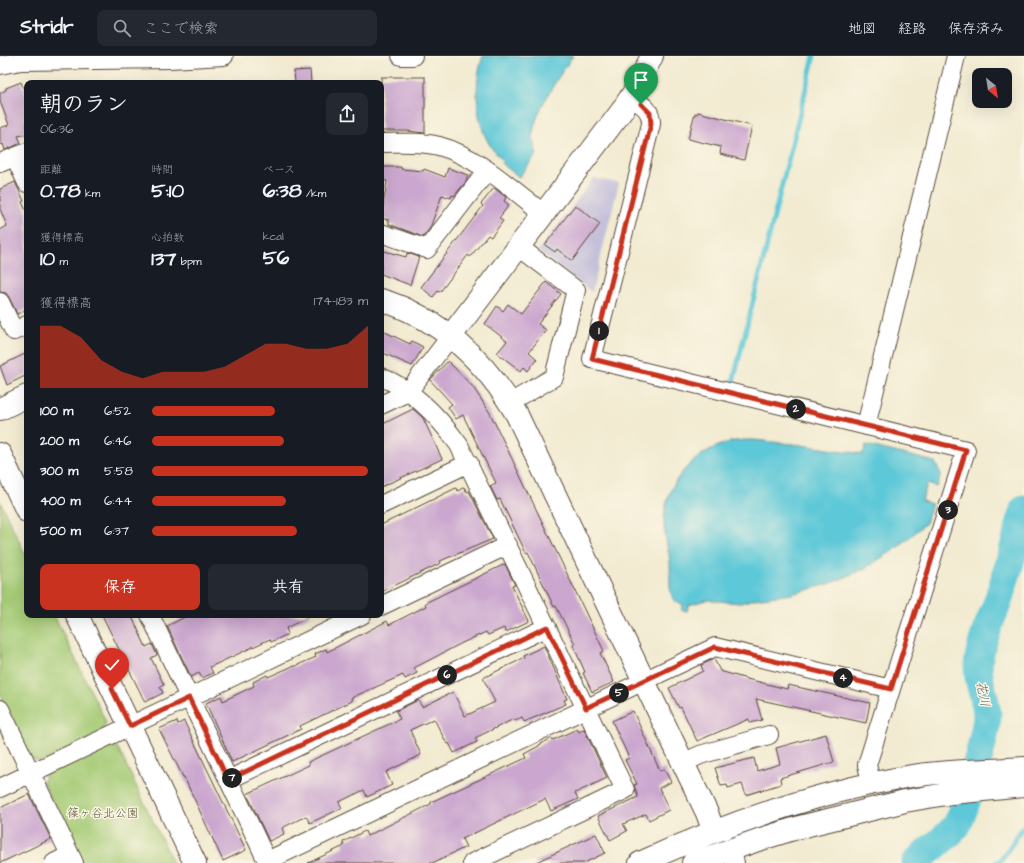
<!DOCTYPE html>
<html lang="ja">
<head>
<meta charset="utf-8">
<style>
  :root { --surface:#171b24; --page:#242831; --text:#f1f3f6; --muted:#9ea1a6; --line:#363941; --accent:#c8321e }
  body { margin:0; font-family:"Architects Daughter","Klee One",sans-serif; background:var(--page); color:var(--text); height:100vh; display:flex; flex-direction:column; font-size:15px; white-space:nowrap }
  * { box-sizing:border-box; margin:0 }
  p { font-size:13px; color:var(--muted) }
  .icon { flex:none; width:22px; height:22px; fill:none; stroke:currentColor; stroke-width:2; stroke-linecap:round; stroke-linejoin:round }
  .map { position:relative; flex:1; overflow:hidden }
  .panel { position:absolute; left:24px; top:24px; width:360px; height:538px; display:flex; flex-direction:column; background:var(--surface); border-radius:8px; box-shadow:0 4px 16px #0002 }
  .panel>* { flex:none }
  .needle { width:26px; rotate:150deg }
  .controls { position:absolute; left:972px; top:12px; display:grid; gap:8px }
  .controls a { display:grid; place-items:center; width:40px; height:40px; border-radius:8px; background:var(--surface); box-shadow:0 4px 16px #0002; font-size:20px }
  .pin { position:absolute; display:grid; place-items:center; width:34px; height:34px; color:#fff; margin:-41px -17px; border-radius:50% 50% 50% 0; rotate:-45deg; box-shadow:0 0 4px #0007 }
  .pin .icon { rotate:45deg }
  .km { position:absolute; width:20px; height:20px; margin:-10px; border-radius:50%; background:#222; color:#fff; font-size:11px; line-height:20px; text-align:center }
  .round { display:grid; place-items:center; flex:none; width:42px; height:42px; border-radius:8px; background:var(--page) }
  .headline { display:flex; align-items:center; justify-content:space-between; height:68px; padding:0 16px }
  h1 { font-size:22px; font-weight:800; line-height:30px }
  .figures { display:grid; grid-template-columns:repeat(3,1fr); gap:6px; height:68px; padding:4px 16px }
  .figures div { display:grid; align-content:center }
  .figures b { font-size:20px; font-weight:800 }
  .figures small { font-size:11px; font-weight:400 }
  .figures p { font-size:11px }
  .chart { height:112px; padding:8px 16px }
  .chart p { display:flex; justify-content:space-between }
  .chart svg { width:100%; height:72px; margin-top:4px; fill:var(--accent); opacity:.7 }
  .button { display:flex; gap:8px; margin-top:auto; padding:8px 16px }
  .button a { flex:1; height:46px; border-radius:8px; background:var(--accent); color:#fff; font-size:16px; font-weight:800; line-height:46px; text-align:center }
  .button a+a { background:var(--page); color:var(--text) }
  ul { padding:0 16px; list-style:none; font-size:13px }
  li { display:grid; grid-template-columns:64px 48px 1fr; align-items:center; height:30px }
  li i { height:10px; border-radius:5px; background:var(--accent) }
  header { display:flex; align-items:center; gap:24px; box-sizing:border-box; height:56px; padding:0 20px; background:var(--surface); border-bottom:1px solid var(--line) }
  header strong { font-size:19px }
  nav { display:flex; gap:22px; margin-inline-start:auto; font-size:14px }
  .search { width:280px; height:36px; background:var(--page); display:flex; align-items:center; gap:10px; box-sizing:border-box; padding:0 14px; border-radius:8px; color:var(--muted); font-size:15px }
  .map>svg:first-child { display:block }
  .industrial { fill:#c5c0da }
  .green { fill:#a4ca75; stroke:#707a4a }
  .water { fill:#5dc8d8; stroke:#4c797b }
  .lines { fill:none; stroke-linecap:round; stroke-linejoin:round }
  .stream { stroke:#5dc8d8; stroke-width:5 }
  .river { stroke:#5dc8d8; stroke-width:29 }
  .building { fill:#cba7cf }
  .street-casing { stroke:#564739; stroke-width:20 }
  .secondary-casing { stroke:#564739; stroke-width:24 }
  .street { stroke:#fff; stroke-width:18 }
  .secondary { stroke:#fff; stroke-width:22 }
  .route-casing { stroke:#fff; stroke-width:8 }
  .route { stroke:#c8321e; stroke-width:5 }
  .labels { text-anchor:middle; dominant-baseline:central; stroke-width:3; stroke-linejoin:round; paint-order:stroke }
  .park-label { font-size:12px; fill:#5a5a38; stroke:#fcf5e5 }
  .water-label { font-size:13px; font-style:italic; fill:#455956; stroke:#fcf5e5 }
</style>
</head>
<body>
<header>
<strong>Stridr</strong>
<div class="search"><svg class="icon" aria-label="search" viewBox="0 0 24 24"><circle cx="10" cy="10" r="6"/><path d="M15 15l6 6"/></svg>ここで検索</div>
<nav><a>地図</a><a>経路</a><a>保存済み</a></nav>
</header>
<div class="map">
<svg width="1024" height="807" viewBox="0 0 1024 807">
  <rect width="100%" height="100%" fill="#fcf5e5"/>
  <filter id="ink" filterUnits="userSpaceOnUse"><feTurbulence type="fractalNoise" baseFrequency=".025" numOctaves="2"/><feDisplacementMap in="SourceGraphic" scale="8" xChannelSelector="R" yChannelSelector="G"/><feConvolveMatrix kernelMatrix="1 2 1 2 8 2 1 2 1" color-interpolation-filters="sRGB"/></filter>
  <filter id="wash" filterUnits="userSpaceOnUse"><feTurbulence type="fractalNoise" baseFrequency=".012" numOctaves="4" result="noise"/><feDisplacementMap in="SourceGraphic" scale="16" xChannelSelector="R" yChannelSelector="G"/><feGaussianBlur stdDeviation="0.9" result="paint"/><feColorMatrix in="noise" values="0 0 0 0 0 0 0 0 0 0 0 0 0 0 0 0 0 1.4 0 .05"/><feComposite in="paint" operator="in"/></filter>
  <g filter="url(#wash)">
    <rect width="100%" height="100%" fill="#f2ebd1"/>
    <path class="industrial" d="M594 122 619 127 592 236 538 195Z"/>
    <path class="green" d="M0 445 27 502V559H54L106 666 102 677 41 706 32 703 0 637Z
      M107 688 118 692 173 807H81L43 726 46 717Z"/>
    <path class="water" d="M483 0H573C560 18 533 58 533 80 533 86 535 92 537 98L519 121 501 107 503 104C475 82 472 32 483 0Z
      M754 384 801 389 863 398 866 389 935 406 941 418 937 431 927 428 922 445 932 448 926 467 897 492 864 513 829 528 792 538 754 543 741 547 706 544 689 549 687 555 681 554 683 548 674 545C667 531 671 522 670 507 669 494 664 480 664 467 664 428 692 396 730 386 737 384 746 384 754 384Z"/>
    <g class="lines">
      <path class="stream" d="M733 326 814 0
        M996 807 1001 804 1024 770"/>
      <path class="river" d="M916 807C928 793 945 784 956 770 965 757 987 675 987 659 986 640 975 621 979 602 982 583 990 566 997 548 1007 517 1016 486 1024 454"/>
    </g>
    <g id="blocks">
      <path class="building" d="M310 14 311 27H295L294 15Z
        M381 21H425V77L408 75H381Z
        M21 26 27 42V78L18 80 21 87 5 94 3 88 0 89V72L9 69 0 45V37L6 34V32Z
        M698 56 752 70 744 104 720 98 721 91 688 83 695 57 697 58Z
        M381 111H401V113L423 115 424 113 445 121 448 112 468 119 465 127 454 140 452 139 451 142 442 139 430 172 423 181 389 168V164L381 162 387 125 381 124Z
        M15 126 24 145 22 146 27 157V253L17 258 9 241 6 237 0 236V174L7 170 0 153V133Z
        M494 132 506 141 504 145 509 149 499 162 503 165 491 181 488 179 470 201 468 199 440 236 438 235 433 241 421 231 483 150 481 148Z
        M575 149 600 168 572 205 557 193 555 196 545 189Z
        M381 194 406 201 407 197 419 201 410 229 381 218Z
        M546 226 561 238 538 268 546 274 529 296 537 303 528 315 524 311 521 315 497 297 507 285 485 268 497 250 503 255 508 248 521 258Z
        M381 274 410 288 412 285 423 291 412 310 381 296Z
        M27 297V319L7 329 0 310Z
        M448 305 473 331 490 357 604 595 600 597 614 626 592 636 583 617 585 616 573 589 575 588 556 550 554 551 528 496 526 497 500 443 497 444 490 430 496 427 463 359 456 363 448 351 452 348 430 324Z
        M413 353 423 362 442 403 381 431V369Z
        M464 431 467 436 469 435 493 483 440 505 441 507 381 536V469L456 432 458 435Z
        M505 508 515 529 512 530 529 565 506 576 504 572 488 579 486 576 462 587 414 612 417 617 405 623 403 619 351 642 352 645 300 670 301 673 232 706 206 647 221 640 223 645 254 630 253 626 267 619 268 621 293 610V611L316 601 315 598 326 593 327 596 387 565 389 569 426 550 425 547Z
        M102 559H131L146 591 152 588 157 599 151 602 164 629 160 631 163 637 145 646Z
        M189 559H312L286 572 288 578 271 586 270 583 210 611 213 617 202 622 199 617 191 621 167 570Z
        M544 590 567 643 564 644 566 648 524 666 522 662 515 665 514 663 475 682 477 686 454 697 449 687 447 688 434 663 410 674 421 699 386 716 392 729 367 741 364 734 339 746 342 752 310 767 306 760 282 772 284 778 269 785 247 738 309 709 308 706 400 663 396 655 418 644 422 651 453 636 465 660 495 646 483 622 524 602 523 600Z
        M714 603 720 615 747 623 787 633 788 629 870 647 866 667 756 643 762 664 750 667 749 663 697 685 681 651 679 652 669 632 703 615 701 609Z
        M633 655 660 715 664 713 671 726 659 732 669 754 649 764 646 758 623 768 627 775 610 784 598 760 638 741 634 729 637 728 625 704 629 702 612 665Z
        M177 665 178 668 184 665 246 794 223 805 184 721H183L159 673Z
        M577 673 579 676 584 673 607 722 575 737 578 743 551 755 545 743 462 783 466 791 432 807H308L344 790 343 786 365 775 367 780 431 748V746L526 702 524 698 539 690V689L552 682 553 684Z
        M826 678 834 706 780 722 781 728 746 739 742 728 728 732 727 729 721 730 715 712 754 702 757 715 780 708 776 692Z
        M29 738 51 783 0 807V752Z
        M596 778 605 797 584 807H534Z"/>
    </g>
  </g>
  <g filter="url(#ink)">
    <use href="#blocks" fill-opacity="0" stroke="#564739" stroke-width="1"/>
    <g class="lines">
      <defs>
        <path id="street" d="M401 0H413
          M0 9 21 5 170 3 224 0
          M630 41C641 48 652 53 651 68L592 303 966 394 867 709 872 729
          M381 87C400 87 420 85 439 90 477 100 513 134 544 158
          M15 101 27 127
          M0 107 27 96
          M381 177 427 193 487 115
          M0 246 14 275 27 269
          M381 321C414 334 439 361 459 389L625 734 472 807
          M510 347 554 321 576 234 519 191
          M381 349 408 336 450 281
          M866 370 956 0
          M381 449 469 407
          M381 550 508 489
          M150 559 268 807
          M0 653 74 807
          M683 707 700 699 769 679
          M228 724 547 571
          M0 732 362 559
          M731 793 735 807
          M267 805 715 591 891 633
          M54 807 70 799"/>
        <path id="secondary" d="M381 244C441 262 487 307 517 359L683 707 707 757 714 776
          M450 281 621 56 634 36 652 0
          M0 353 27 340
          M0 398 27 455
          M77 559 195 807
          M640 807C726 768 818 735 912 720 949 714 987 715 1024 712
          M693 807 758 784 800 771 905 745 952 737 1024 730"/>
      </defs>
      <use href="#street" class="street-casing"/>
      <use href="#secondary" class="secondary-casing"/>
      <use href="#street" class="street"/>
      <use href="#secondary" class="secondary"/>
    </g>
  </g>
  <g class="lines" filter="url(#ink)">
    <defs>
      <path id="route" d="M112 633 130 670 189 642 228 724 547 571 586 652 715 591 891 633 966 394 592 303 651 68 650 57 641 48"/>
    </defs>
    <use href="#route" class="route-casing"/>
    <use href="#route" class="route"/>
  </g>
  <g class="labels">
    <g class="park-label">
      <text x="103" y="757">篠ヶ谷北公園</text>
    </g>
    <g class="water-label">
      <text transform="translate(983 638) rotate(80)">花川</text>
    </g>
  </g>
</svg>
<div class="controls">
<a><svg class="needle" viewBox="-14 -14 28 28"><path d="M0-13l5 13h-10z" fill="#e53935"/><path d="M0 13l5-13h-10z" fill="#9ea1a6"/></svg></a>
</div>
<div class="pin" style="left:641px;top:48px;background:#1e9e55"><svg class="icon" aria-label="arrive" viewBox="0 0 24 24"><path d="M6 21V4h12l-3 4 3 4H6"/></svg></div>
<div class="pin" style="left:112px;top:633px;background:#d93025"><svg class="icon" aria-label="check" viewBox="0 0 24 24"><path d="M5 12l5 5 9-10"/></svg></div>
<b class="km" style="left:599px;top:275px">1</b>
<b class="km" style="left:796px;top:353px">2</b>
<b class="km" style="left:948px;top:454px">3</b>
<b class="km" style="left:843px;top:622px">4</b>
<b class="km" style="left:619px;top:637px">5</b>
<b class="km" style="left:447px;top:619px">6</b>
<b class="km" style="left:232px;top:722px">7</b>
<section class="panel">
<div class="headline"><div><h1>朝のラン</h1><p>06:36</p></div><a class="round"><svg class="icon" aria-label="share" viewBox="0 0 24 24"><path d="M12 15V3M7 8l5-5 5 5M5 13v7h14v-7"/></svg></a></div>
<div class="figures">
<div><p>距離</p><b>0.78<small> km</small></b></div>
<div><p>時間</p><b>5:10</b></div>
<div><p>ペース</p><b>6:38<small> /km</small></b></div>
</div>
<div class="figures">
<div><p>獲得標高</p><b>10<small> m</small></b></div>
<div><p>心拍数</p><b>137<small> bpm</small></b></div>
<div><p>kcal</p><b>56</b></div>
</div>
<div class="chart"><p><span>獲得標高</span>174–183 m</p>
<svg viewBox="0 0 160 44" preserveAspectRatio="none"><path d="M0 44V6L10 6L20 13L30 27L40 34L50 38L60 34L70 34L80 34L90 31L100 24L110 17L120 17L130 20L140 20L150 17L160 6V44z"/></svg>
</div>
<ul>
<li><b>100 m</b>6:52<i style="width:57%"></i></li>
<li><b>200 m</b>6:46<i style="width:61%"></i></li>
<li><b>300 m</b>5:58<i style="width:100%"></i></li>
<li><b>400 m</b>6:44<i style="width:62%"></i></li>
<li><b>500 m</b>6:37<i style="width:67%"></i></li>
</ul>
<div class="button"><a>保存</a><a>共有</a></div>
</section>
</div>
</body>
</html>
